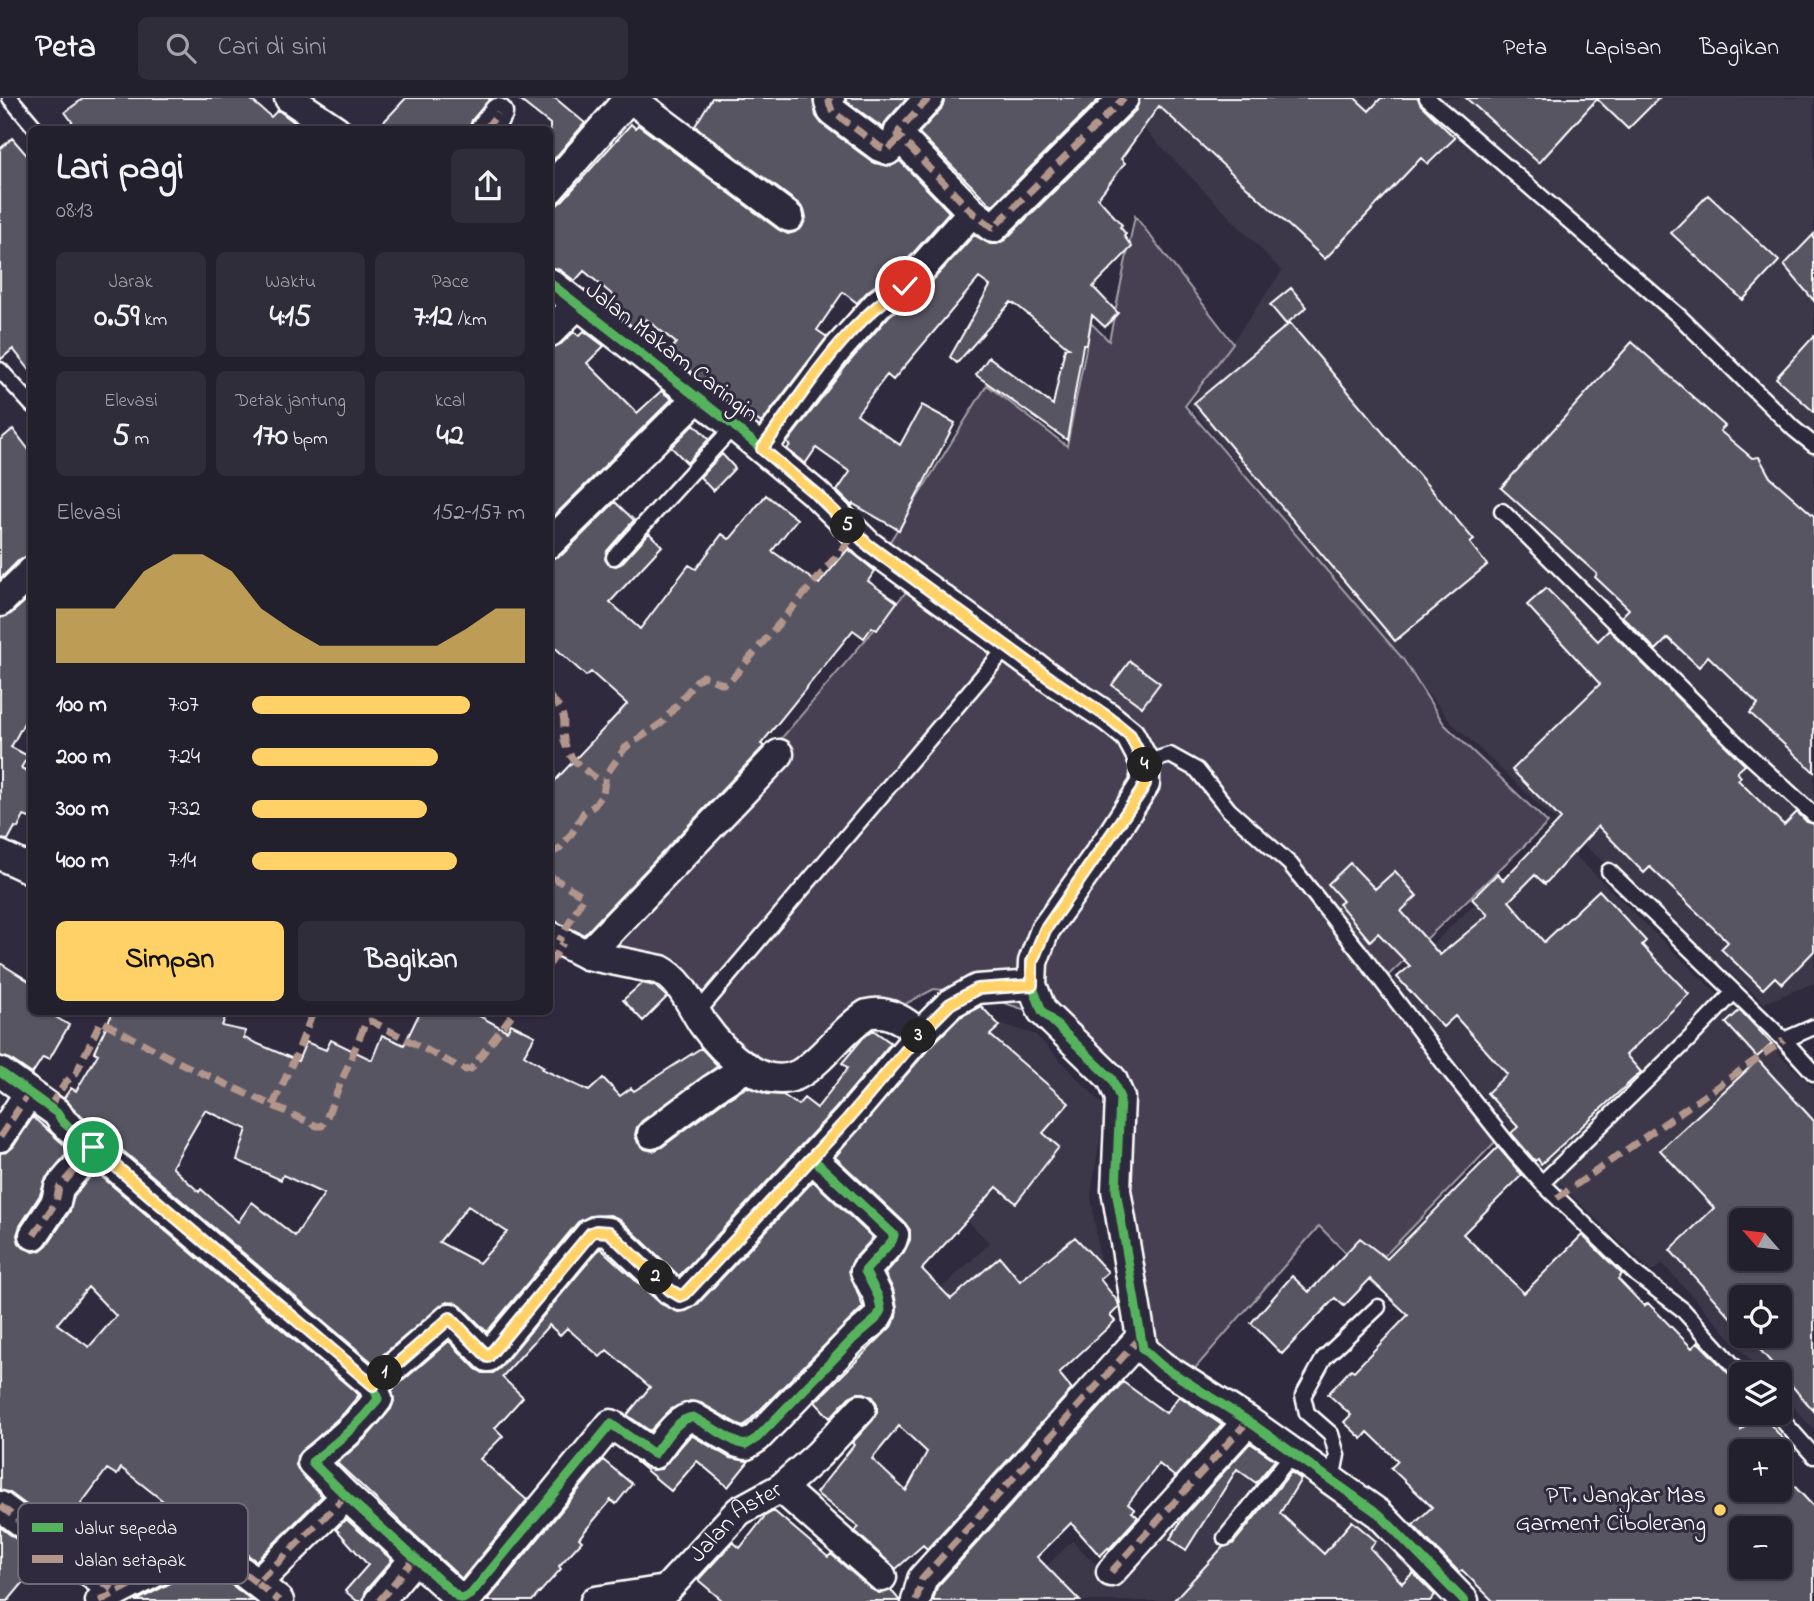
<!DOCTYPE html>
<html lang="id">
<head>
<meta charset="utf-8">
<style>
  :root { --surface:#23202e; --page:#2f2d3a; --text:#f1f3f6; --muted:#a3a3aa; --line:#403e4a; --accent:#ffd166 }
  body { margin:0; font-family:"Indie Flower",sans-serif; background:var(--page); color:var(--text); height:100vh; display:flex; flex-direction:column; font-size:26px; white-space:nowrap }
  * { box-sizing:border-box; margin:0 }
  p { font-size:23px; color:var(--muted) }
  .icon { flex:none; width:38px; height:38px; fill:none; stroke:currentColor; stroke-width:2; stroke-linecap:round; stroke-linejoin:round }
  .map { position:relative; flex:1; overflow:hidden }
  .sheet { position:absolute; left:28px; top:28px; width:525px; height:889px; display:flex; flex-direction:column; background:var(--surface); border-radius:10px; box-shadow:0 2px 5px #0004,0 0 0 2px var(--line) }
  .sheet>* { flex:none }
  .needle { width:46px; rotate:298deg }
  .controls { position:absolute; left:1729px; top:1110px; display:grid; gap:14px }
  .controls a { display:grid; place-items:center; width:63px; height:63px; border-radius:10px; background:var(--surface); box-shadow:0 2px 5px #0004,0 0 0 2px var(--line); font-size:35px }
  .pin { position:absolute; display:grid; place-items:center; width:60px; height:60px; color:#fff; margin:-30px; border:4px solid #fff; border-radius:50%; box-shadow:0 2px 7px #0007 }
  .km { position:absolute; width:35px; height:35px; margin:-18px; border-radius:50%; background:#222; color:#fff; font-size:19px; line-height:35px; text-align:center }
  .round { display:grid; place-items:center; flex:none; width:74px; height:74px; border-radius:10px; background:var(--page) }
  .head { display:flex; align-items:center; justify-content:space-between; height:119px; padding:0 28px }
  h1 { font-size:38px; font-weight:700; line-height:52px }
  .metrics { display:grid; grid-template-columns:repeat(3,1fr); gap:10px; height:119px; padding:7px 28px }
  .metrics div { display:grid; align-content:center; border-radius:10px; background:var(--page); text-align:center }
  .metrics b { font-size:30px; font-weight:700 }
  .metrics small { font-size:19px; font-weight:400 }
  .metrics p { font-size:19px }
  .chart { height:196px; padding:14px 28px }
  .chart p { display:flex; justify-content:space-between }
  .chart svg { width:100%; height:126px; margin-top:7px; fill:var(--accent); opacity:.7 }
  .action { display:flex; gap:14px; margin-top:auto; padding:14px 28px }
  .action a { flex:1; height:80px; border-radius:10px; background:var(--accent); color:#111; font-size:28px; font-weight:700; line-height:80px; text-align:center }
  .action a+a { background:var(--page); color:var(--text) }
  ul { padding:0 28px; list-style:none; font-size:23px }
  li { display:grid; grid-template-columns:112px 84px 1fr; align-items:center; height:52px }
  li i { height:18px; border-radius:9px; background:var(--accent) }
  header { display:flex; align-items:center; gap:42px; box-sizing:border-box; height:98px; padding:0 35px; background:var(--surface); border-bottom:2px solid var(--line) }
  header strong { font-size:33px }
  nav { display:flex; gap:38px; margin-inline-start:auto; font-size:24px }
  .search { width:490px; height:63px; background:var(--page); display:flex; align-items:center; gap:18px; box-sizing:border-box; padding:0 24px; border-radius:10px; color:var(--muted); font-size:26px }
  .map>svg:first-child { display:block }
  .built { fill:#3c3749; fill-rule:evenodd }
  .green { fill:#464152; stroke:#a2a0a8; stroke-width:2 }
  .building { fill:#595564; stroke:#fff; stroke-width:2; fill-rule:evenodd }
  .lines { fill:none; stroke-linecap:round; stroke-linejoin:round }
  .lane-casing { stroke:#fff; stroke-width:19 }
  .street-casing { stroke:#fff; stroke-width:33 }
  .lane { stroke:#2f2a3d; stroke-width:14 }
  .street { stroke:#2f2a3d; stroke-width:28 }
  .quiet { stroke:#b2968c; stroke-width:7; stroke-dasharray:14 7; stroke-linecap:butt }
  .cycleway-casing { stroke:#2f2a3d; stroke-width:13 }
  .cycleway { stroke:#56b35d; stroke-width:9 }
  .route-casing { stroke:#fff; stroke-width:14 }
  .route { stroke:#ffd166; stroke-width:9 }
  .poi-dot { fill:#ffd166; stroke:#2f2a3d; stroke-width:2.5 }
  .labels { text-anchor:middle; dominant-baseline:central; stroke-width:6; stroke-linejoin:round; paint-order:stroke }
  .street-label { font-size:24px; fill:#fff; stroke:#2f2a3d }
  .poi-label { font-size:24px; fill:#fff; stroke:#2f2a3d; text-anchor:end }
  .key { fill:#2f2a3d; stroke:#6d6a77; stroke-width:2 }
  .key-label { font-size:19px; fill:#fff }
</style>
</head>
<body>
<header>
<strong>Peta</strong>
<div class="search"><svg class="icon" aria-label="search" viewBox="0 0 24 24"><circle cx="10" cy="10" r="6"/><path d="M15 15l6 6"/></svg>Cari di sini</div>
<nav><a>Peta</a><a>Lapisan</a><a>Bagikan</a></nav>
</header>
<div class="map">
<svg width="1814" height="1503" viewBox="0 0 1814 1503">
  <rect width="100%" height="100%" fill="#2f2a3d"/>
  <filter id="ink" filterUnits="userSpaceOnUse"><feTurbulence type="fractalNoise" baseFrequency=".0143" numOctaves="2"/><feDisplacementMap in="SourceGraphic" scale="14" xChannelSelector="R" yChannelSelector="G"/><feConvolveMatrix kernelMatrix="1 2 1 2 8 2 1 2 1" color-interpolation-filters="sRGB"/></filter>
  <g filter="url(#ink)">
    <path class="built" d="M1131 0H1814V885L1764 905 1551 718 1454 627 1189 307 1282 173 1122 8Z
      M1551 734 1814 990V1332L1780 1294V1276H1763L1663 1166 1651 1174 1541 1068 1391 885ZM1741 1122H1780V1160H1741ZM1741 1199H1780V1237H1741Z
      M936 912 965 914 1036 937 1105 1009 1091 1097 1108 1224 887 1241 990 1145 853 1014Z
      M1220 1323 1336 1393 1440 1503H1011L1072 1443 1102 1472Z"/>
    <path class="green" d="M1135 118 1233 245 1185 308 1403 561 1444 626 1548 725 1377 888 1498 1041 1367 1176 1319 1128 1191 1275 1148 1250 1122 1089 1135 1000 1112 962 1050 920 974 895 934 891 907 905 889 929 861 935 797 988 726 957 687 878 595 859 924 473 889 445 987 287 1067 348 1091 225 1109 243Z"/>
    <path class="building" d="M84 0H249L271 19 278 12 294 24 288 32H78L65 14Z
      M406 0H491L472 22 469 32H376Z
      M517 0H555L585 25 550 66V26Z
      M712 0H813L816 18 822 26 874 65 891 68 900 63 949 114 901 169 868 193 857 205 843 194 817 232 827 239 761 325 718 290 716 293 668 256 676 245 646 221 637 232 607 208 615 199 584 173 575 183 560 172 550 169V113L563 102 631 26 635 30 638 27 779 132 788 136 795 134 802 129 806 120 804 112 799 106 695 28Z
      M846 0H907L887 22 883 30 846 3Z
      M945 0H1100L992 108 919 35 941 11Z
      M1140 0H1355L1369 13 1381 0H1418L1421 7 1455 40 1428 66 1421 60 1325 161 1159 8 1121 61 1125 65 1098 100 1122 127 1120 129 1126 136 1124 138 1132 149 1093 189 1118 215 1105 229 1092 217 1087 247H1083L1067 342 976 277 989 259 1053 307 1065 250H1069L1019 209 1011 204 957 265 950 259 990 188 979 180 893 282 887 277 857 316 900 347 922 307 955 325 899 432 853 406 852 408 837 393 850 374 816 350 805 366 787 351 790 347 787 345 850 263 889 218 924 192 974 137 990 146H997L1005 142 1136 12Z
      M1466 0H1659L1628 31 1597 1 1539 65Z
      M12 40 32 63V275L13 251 0 262V51Z
      M1708 97 1779 163 1743 202 1671 135Z
      M1814 136V203L1784 167Z
      M1291 190 1307 209 1286 226 1270 207Z
      M1290 225 1474 442 1470 445 1487 467 1395 543 1194 305Z
      M584 233 604 248 587 265 637 315 661 293 672 301 550 422V250L561 246 574 234 579 238Z
      M1814 238V314L1776 280Z
      M1632 244 1725 328 1720 333 1752 360 1759 359 1770 379 1814 418V674L1750 615 1758 606 1708 558 1699 569 1668 540 1656 552 1622 518 1629 511 1595 479 1597 476 1501 390Z
      M694 326 709 341 687 365 671 349Z
      M13 331 32 356V457L20 461 0 481V342Z
      M722 356 735 370 713 393 700 379Z
      M766 397 797 421 772 453 819 486 848 451 875 473 868 483 897 504 877 532 872 529 864 540 853 532 761 646 764 648 584 837 550 821V688L627 606 591 574 586 578 550 545V461L562 457 615 404 634 422 607 453 605 461 608 466 616 468 621 466 649 435 662 448 610 504 640 531 689 467 696 471 722 436 729 441 731 440Z
      M1546 490 1598 543 1609 532 1745 667 1737 674 1741 679 1738 682 1784 727 1797 714 1807 724 1814 726V853L1782 886 1775 879 1763 891 1721 851 1728 844 1650 769 1644 775 1598 728 1545 786 1535 777 1509 803 1544 844 1599 792 1646 843 1642 847 1689 896 1626 957 1641 974 1541 1066 1538 1061 1535 1063 1511 1035 1518 1029 1487 995 1507 976 1455 918 1443 929 1397 879 1410 868 1378 835 1370 843 1339 806 1343 803 1328 786 1350 765 1375 791 1395 773 1417 798 1401 813 1440 857 1488 817 1472 801 1497 776 1503 782 1561 721 1512 672 1600 586 1527 507Z
      M32 497V610L11 649 28 658 21 670 32 675V721L24 718 18 730 15 729 8 742 0 741V520L11 516Z
      M1130 563 1160 585 1142 609 1112 587Z
      M0 865 32 885V914H47L69 927 49 962 43 959 32 976 10 961 0 958Z
      M642 885 655 888 667 899 643 923 623 902Z
      M981 908 1000 928 990 937 1069 1005 1043 1035 1059 1049 1016 1105 997 1089 922 1171 951 1201 1000 1159 1020 1183 1075 1139 1108 1174 1100 1181 1118 1204 1119 1209 1110 1218 1115 1223 1059 1275 1072 1291 927 1451 923 1447 896 1471 855 1433 859 1429 816 1395 854 1347 852 1345 873 1322 877 1314V1306L873 1299 864 1295H857L849 1299 830 1320 815 1304 891 1229 896 1219 897 1209 893 1191 885 1176 904 1154 910 1142V1132L905 1125 835 1059 932 947 960 919ZM899 1328 927 1354 906 1393 872 1361Z
      M1740 912 1772 946 1757 959 1726 925Z
      M113 914H227L222 928 245 933 244 940 298 963 306 944 326 952 331 942 372 962 382 937 404 947 420 914H472L507 933 511 926 535 938 524 957 544 969 542 971 589 993 603 980 620 998 631 990 634 993 701 950 718 968 642 1023 637 1029 635 1037 638 1045 645 1051 653 1053 662 1049 721 1005 747 989 767 996 783 997 798 1007 804 1000 817 1010 848 970 842 965 863 940 873 932 891 945 835 1011 679 1178 620 1121 610 1117 590 1118 578 1124 487 1234 461 1208 454 1204H446L373 1265 76 1013 64 1000 71 990 76 993 98 956 94 954ZM205 1012 247 1031 237 1062 281 1082 283 1077 324 1096 295 1138 252 1104 238 1124 201 1091 199 1094 172 1069ZM468 1108 507 1134 479 1165 439 1144Z
      M1758 962 1814 1023V1313L1747 1237H1780V1199H1741V1231L1670 1152 1714 1110 1660 1052ZM1741 1122H1780V1160H1741Z
      M33 1019 70 1052 46 1080 40 1097 20 1128 17 1137 19 1145 24 1150 34 1154 41 1152 47 1147 70 1113 74 1098 95 1073 359 1297 344 1315 297 1358 296 1367 300 1375 322 1398 256 1463 217 1434 208 1430 200 1432 121 1370 117 1377 107 1371 81 1406 117 1432 115 1434 152 1457 118 1475 10 1395 0 1392V1055L7 1054 13 1049ZM88 1189 116 1218 89 1249 57 1226Z
      M1498 1049 1522 1077 1463 1136 1524 1195 1582 1137 1622 1176 1618 1181 1644 1208 1648 1205 1692 1250 1698 1244 1741 1288V1332L1760 1315 1794 1353H1741V1391H1780V1373L1814 1409V1503H1493L1462 1472 1459 1474 1413 1427 1432 1409 1391 1370 1398 1363 1368 1334 1362 1341 1344 1324 1351 1317 1328 1296 1351 1271 1354 1273 1408 1217 1370 1181 1344 1208 1335 1200 1282 1256 1251 1225 1292 1178 1309 1194 1360 1140 1387 1161ZM1741 1430H1780V1468H1741Z
      M813 1083 873 1140 853 1162 849 1172 863 1209 743 1329 701 1305 690 1303 671 1311 650 1333 627 1317 650 1289 607 1252 600 1259 567 1230 560 1237 549 1227 502 1279 523 1299 495 1330 503 1338 480 1361 527 1402 462 1481 337 1365 367 1339 391 1311 394 1303 392 1292 449 1243 476 1271 483 1275H493L500 1270 600 1150 661 1206 678 1214 686 1213 697 1207Z
      M1123 1284 1166 1315 1179 1298 1222 1327 1175 1379 1159 1366 1128 1406 1135 1412 1132 1414 1138 1419 1109 1451 1108 1450 1100 1458 1071 1425 1037 1459 1080 1503H933L937 1489Z
      M691 1337 730 1360 749 1363 728 1389 697 1363 671 1393 635 1363 652 1372 661 1371Z
      M1250 1345 1275 1362 1256 1385 1237 1371 1186 1452 1170 1441 1185 1417Z
      M603 1362 632 1386 616 1406 611 1402 579 1440 582 1443 559 1468 561 1471 532 1503H487Z
      M1291 1374 1301 1381 1280 1415 1324 1456 1352 1423 1376 1443 1370 1450 1402 1485 1413 1475 1435 1497 1430 1503H1173L1223 1449 1233 1446Z
      M774 1413 828 1459 831 1456 871 1491 879 1495 891 1492 900 1503H723L698 1482 733 1444 740 1450 765 1418Z
      M346 1421 392 1462 366 1492 363 1503H357L345 1493 368 1467 336 1431Z
      M0 1429 43 1461 8 1503H0Z
      M205 1467 253 1503H136Z"/>
    <g class="lines">
      <defs>
        <path id="lane" d="M10 0 37 32
          M1427 0 1679 218 1794 331 1814 347
          M0 272 32 307
          M1502 413 1742 651 1814 717
          M614 459 734 328
          M1145 665 1170 657 1197 672 1229 712 1290 766 1362 857 1445 967 1514 1054 1542 1085 1637 1177 1682 1211 1741 1276
          M1609 773 1784 942 1814 975
          M697 915 1007 549
          M1784 942 1814 929
          M1542 1085 1689 941 1734 894
          M1775 1314 1814 1358
          M1329 1379 1334 1372 1337 1357 1331 1336 1307 1315 1303 1298 1324 1260 1378 1209
          M1225 1440 1294 1354"/>
        <g id="street">
          <path d="M289 0 336 32"/>
          <path d="M630 0 789 119"/>
          <path d="M830 0 829 4 832 13 880 49 888 52 900 40"/>
          <path d="M929 0 899 33 898 37 972 114 993 130 1124 0"/>
          <path d="M485 32 498 15"/>
          <path d="M550 91 629 0"/>
          <path d="M550 185 734 328 817 397 868 447 1051 581 1108 619 1130 637 1145 665V686L1107 745 1045 832 1033 864 1032 887 1042 913 1112 981 1120 1000 1116 1092 1143 1251 1162 1268 1248 1323 1379 1416 1464 1503"/>
          <path d="M550 234 577 207"/>
          <path d="M762 351 837 252 878 206 912 181 972 114"/>
          <path d="M550 445 697 300"/>
          <path d="M0 504 32 473"/>
          <path d="M0 757 32 772"/>
          <path d="M550 838 587 857 661 872C682 883 690 906 703 926 722 953 763 995 799 976 822 963 843 931 867 916 888 911 905 923 920 936"/>
          <path d="M587 857 779 656"/>
          <path d="M0 974 57 1015 63 1024 373 1287 378 1301C360 1326 336 1345 312 1364L346 1398 459 1500 463 1501 471 1496 611 1326 654 1356C664 1344 677 1320 693 1319L738 1345 746 1347 757 1340 853 1241 876 1221 881 1212 878 1198 865 1173 892 1143 894 1137 812 1060"/>
          <path d="M652 1036 712 991 747 969"/>
          <path d="M0 1039 29 995"/>
          <path d="M34 1137 56 1104 59 1090 93 1050"/>
          <path d="M373 1287 450 1220 488 1259 591 1135 596 1133 609 1134 670 1192 680 1198 685 1196 847 1022 920 936 950 906 977 891 1032 887"/>
          <path d="M781 1390 882 1479"/>
          <path d="M0 1408 116 1494"/>
          <path d="M1111 1474 1248 1323"/>
          <path d="M257 1485 279 1503"/>
          <path d="M100 1503 207 1447 257 1485 346 1398"/>
          <path d="M379 1503 415 1460"/>
          <path id="s1" d="M595 1503 666 1492 739 1413 781 1390 818 1357 861 1311"/>
          <path d="M916 1503 922 1481 1140 1240"/>
        </g>
      </defs>
      <use href="#lane" class="lane-casing"/>
      <use href="#street" class="street-casing"/>
      <use href="#lane" class="lane"/>
      <use href="#street" class="street"/>
      <path class="quiet" d="M830 0 829 4 832 13 880 49 888 52 900 40
        M929 0 899 33 898 37 972 114 993 130 1124 0
        M485 32 498 15
        M550 599C576 625 555 628 568 653 574 667 593 677 605 686
        M550 756 559 751 572 735 584 714 594 708 603 696 606 677 625 650 663 624 697 582 703 578 723 586 731 582 856 435
        M550 778 582 797 583 800 559 843
        M550 866 563 845
        M273 1007 297 955 313 914
        M49 1009 66 984 76 975 101 923 178 964 317 1028H322L325 1023 366 924 371 923 465 972 471 971 514 914
        M0 1039 29 995
        M1557 1100 1784 942
        M34 1137 56 1104 59 1090 93 1050
        M373 1287 450 1220 488 1259 591 1135 596 1133 609 1134 670 1192 680 1198 685 1196 847 1022
        M0 1408 116 1494
        M1111 1474 1248 1323
        M257 1485 279 1503
        M100 1503 207 1447 257 1485 346 1398
        M379 1503 415 1460
        M916 1503 922 1481 1140 1240"/>
      <defs>
        <path id="cycleway" d="M550 185 734 328 817 397 868 447 1051 581 1108 619 1130 637 1145 665V686L1107 745 1045 832 1033 864 1032 887 1042 913 1112 981 1120 1000 1116 1092 1143 1251 1162 1268 1248 1323 1379 1416 1464 1503
          M0 974 57 1015 63 1024 373 1287 378 1301C360 1326 336 1345 312 1364L346 1398 459 1500 463 1501 471 1496 611 1326 654 1356C664 1344 677 1320 693 1319L738 1345 746 1347 757 1340 853 1241 876 1221 881 1212 878 1198 865 1173 892 1143 894 1137 812 1060"/>
      </defs>
      <use href="#cycleway" class="cycleway-casing"/>
      <use href="#cycleway" class="cycleway"/>
    </g>
  </g>
  <g class="lines" filter="url(#ink)">
    <defs>
      <path id="route" d="M93 1049 373 1287 450 1220 488 1259 591 1135 596 1133 609 1134 670 1192 680 1198 685 1196 847 1022 920 936 950 906 977 891 1032 887V864L1045 832 1140 695 1145 686 1144 665 1130 637 1108 619 1051 581 868 447 817 397 762 351C804 294 844 226 905 188"/>
    </defs>
    <use href="#route" class="route-casing"/>
    <use href="#route" class="route"/>
  </g>
  <circle class="poi-dot" cx="1720" cy="1412" r="7"/>
  <g class="labels">
    <g class="street-label">
      <text transform="translate(671 255) rotate(38)">Jalan Makam Caringin</text>
      <text stroke="none"><textPath href="#s1" startOffset="170">Jalan Aster</textPath></text>
    </g>
    <g class="poi-label">
      <text x="1706" y="1398">PT. Jangkar Mas<tspan x="1706" dy="28">Garment Cibolerang</tspan></text>
    </g>
  </g>
  <rect x="18" y="1405" width="230" height="81" rx="10" class="key"/>
  <rect x="32" y="1425" width="31" height="9" fill="#56b35d"/>
  <rect x="32" y="1457" width="31" height="8" fill="#b2968c"/>
  <g class="key-label">
    <text x="75" y="1436">Jalur sepeda</text>
    <text x="75" y="1468">Jalan setapak</text>
  </g>
</svg>
<div class="controls">
<a><svg class="needle" viewBox="-14 -14 28 28"><path d="M0-13l5 13h-10z" fill="#e53935"/><path d="M0 13l5-13h-10z" fill="#a3a3aa"/></svg></a>
<a><svg class="icon" aria-label="locate" viewBox="0 0 24 24"><circle cx="12" cy="12" r="6"/><path d="M12 2v4M12 18v4M2 12h4M18 12h4"/></svg></a>
<a><svg class="icon" aria-label="layers" viewBox="0 0 24 24"><path d="M12 4l9 5-9 5-9-5zM3 14l9 5 9-5"/></svg></a>
<a>+</a>
<a>−</a>
</div>
<div class="pin" style="left:93px;top:1049px;background:#1e9e55"><svg class="icon" aria-label="arrive" viewBox="0 0 24 24"><path d="M6 21V4h12l-3 4 3 4H6"/></svg></div>
<div class="pin" style="left:905px;top:188px;background:#d93025"><svg class="icon" aria-label="check" viewBox="0 0 24 24"><path d="M5 12l5 5 9-10"/></svg></div>
<b class="km" style="left:385px;top:1275px">1</b>
<b class="km" style="left:656px;top:1179px">2</b>
<b class="km" style="left:919px;top:938px">3</b>
<b class="km" style="left:1145px;top:667px">4</b>
<b class="km" style="left:848px;top:428px">5</b>
<section class="sheet">
<div class="head"><div><h1>Lari pagi</h1><p>08:13</p></div><a class="round"><svg class="icon" aria-label="share" viewBox="0 0 24 24"><path d="M12 15V3M7 8l5-5 5 5M5 13v7h14v-7"/></svg></a></div>
<div class="metrics">
<div><p>Jarak</p><b>0.59<small> km</small></b></div>
<div><p>Waktu</p><b>4:15</b></div>
<div><p>Pace</p><b>7:12<small> /km</small></b></div>
</div>
<div class="metrics">
<div><p>Elevasi</p><b>5<small> m</small></b></div>
<div><p>Detak jantung</p><b>170<small> bpm</small></b></div>
<div><p>kcal</p><b>42</b></div>
</div>
<div class="chart"><p><span>Elevasi</span>152–157 m</p>
<svg viewBox="0 0 160 44" preserveAspectRatio="none"><path d="M0 44V25L10 25L20 25L30 12L40 6L50 6L60 12L70 25L80 32L90 38L100 38L110 38L120 38L130 38L140 32L150 25L160 25V44z"/></svg>
</div>
<ul>
<li><b>100 m</b>7:07<i style="width:80%"></i></li>
<li><b>200 m</b>7:24<i style="width:68%"></i></li>
<li><b>300 m</b>7:32<i style="width:64%"></i></li>
<li><b>400 m</b>7:14<i style="width:75%"></i></li>
</ul>
<div class="action"><a>Simpan</a><a>Bagikan</a></div>
</section>
</div>
</body>
</html>
